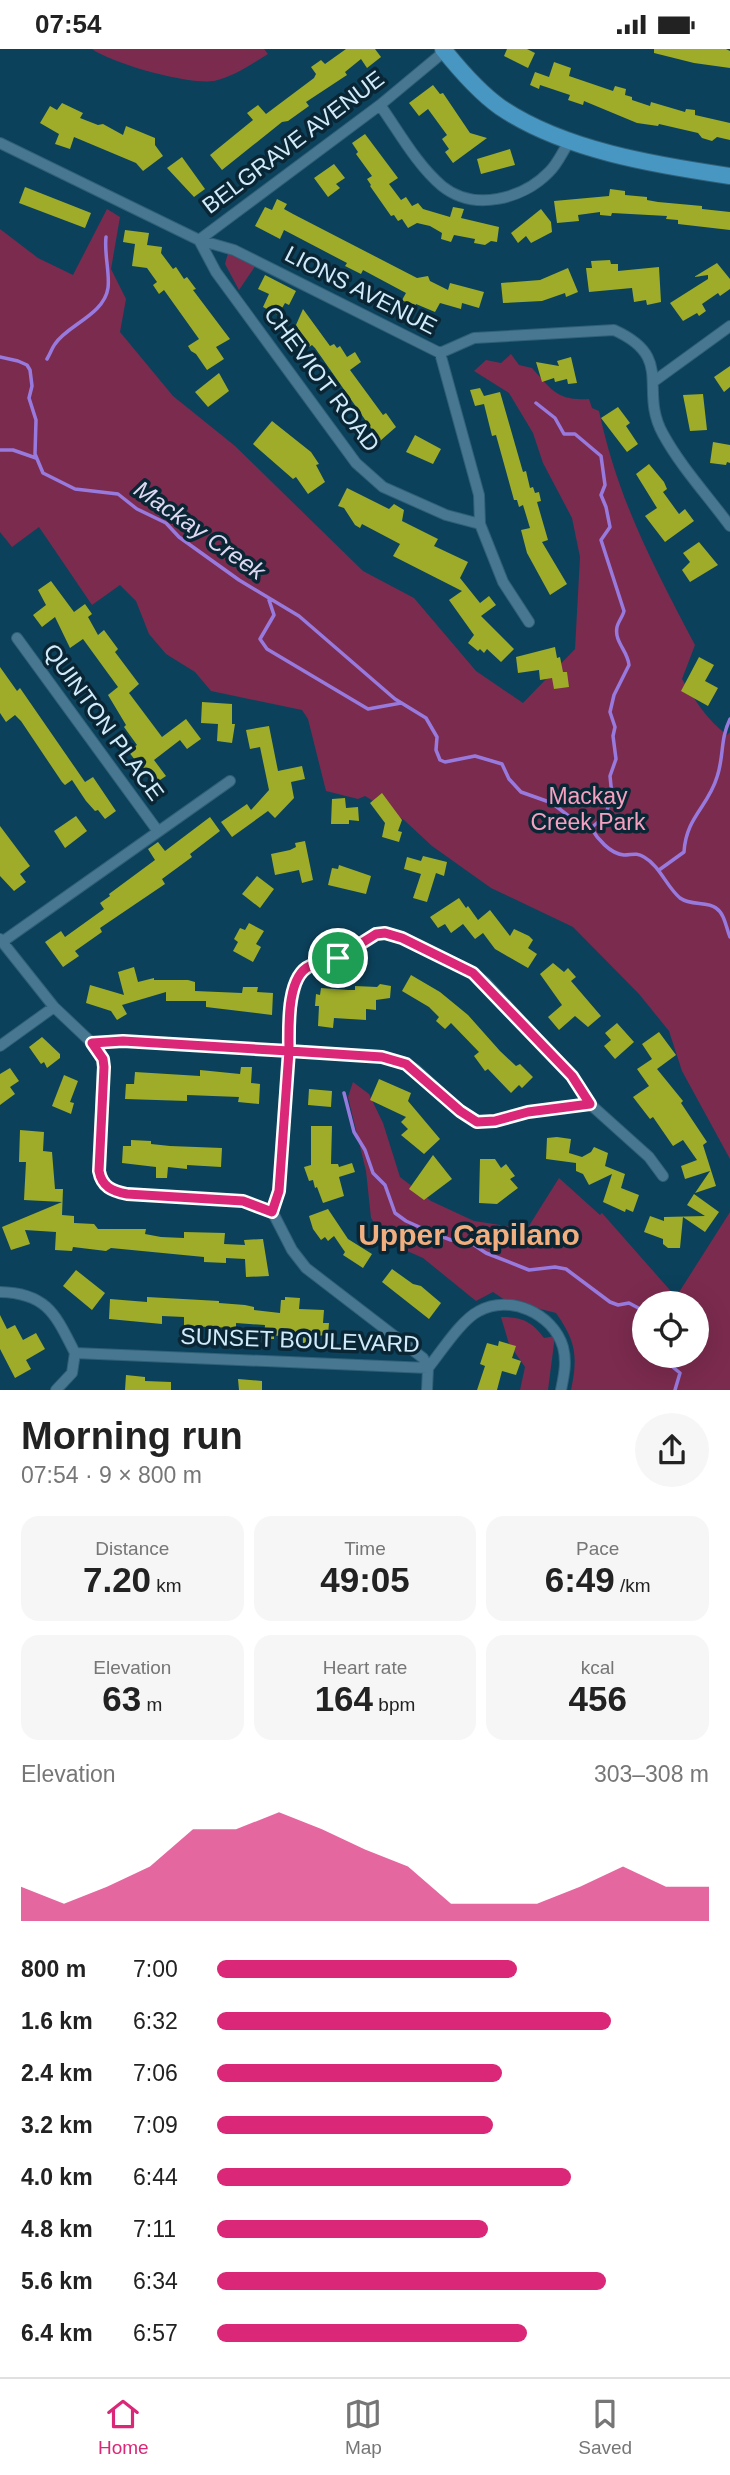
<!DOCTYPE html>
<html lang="en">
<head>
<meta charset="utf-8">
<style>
  :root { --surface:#fff; --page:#f6f6f6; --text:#222; --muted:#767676; --line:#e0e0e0; --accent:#db2777 }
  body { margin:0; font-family:Arial,sans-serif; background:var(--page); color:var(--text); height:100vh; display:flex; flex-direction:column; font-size:26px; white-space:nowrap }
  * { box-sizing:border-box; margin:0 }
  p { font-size:23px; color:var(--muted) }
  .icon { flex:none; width:38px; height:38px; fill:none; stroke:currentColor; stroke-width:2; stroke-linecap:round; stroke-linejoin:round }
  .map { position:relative; height:1341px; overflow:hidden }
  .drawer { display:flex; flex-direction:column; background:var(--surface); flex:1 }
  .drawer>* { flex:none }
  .fabs { position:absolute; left:632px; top:1242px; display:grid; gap:14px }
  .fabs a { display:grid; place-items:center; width:77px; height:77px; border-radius:50%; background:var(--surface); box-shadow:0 7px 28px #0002; font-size:35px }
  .pin { position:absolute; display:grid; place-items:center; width:60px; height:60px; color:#fff; margin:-30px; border:4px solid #fff; border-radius:50%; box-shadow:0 2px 7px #0007 }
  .round { display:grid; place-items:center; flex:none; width:74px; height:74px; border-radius:37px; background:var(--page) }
  .overview { display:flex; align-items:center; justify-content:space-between; height:119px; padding:0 21px }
  h1 { font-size:38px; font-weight:800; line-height:52px }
  .metrics { display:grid; grid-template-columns:repeat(3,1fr); gap:10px; height:119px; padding:7px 21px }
  .metrics div { display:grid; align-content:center; border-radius:18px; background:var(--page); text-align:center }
  .metrics b { font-size:35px; font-weight:800 }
  .metrics small { font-size:19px; font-weight:400 }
  .metrics p { font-size:19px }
  .chart { height:196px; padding:14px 21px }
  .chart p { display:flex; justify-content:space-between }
  .chart svg { width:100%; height:126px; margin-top:7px; fill:var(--accent); opacity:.7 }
  ul { padding:0 21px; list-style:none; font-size:23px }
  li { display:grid; grid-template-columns:112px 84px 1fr; align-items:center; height:52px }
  li i { height:18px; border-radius:9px; background:var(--accent) }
  .status { display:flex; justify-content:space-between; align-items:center; height:49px; padding:0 35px; background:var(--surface); direction:ltr }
  .status svg { height:19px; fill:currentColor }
  .menu { display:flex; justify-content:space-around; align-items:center; height:98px; border-top:2px solid var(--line); background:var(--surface); font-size:19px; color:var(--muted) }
  .menu a { display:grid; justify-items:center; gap:4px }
  .menu .selected { color:var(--accent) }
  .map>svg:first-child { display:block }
  .green { fill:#7b2b4e; fill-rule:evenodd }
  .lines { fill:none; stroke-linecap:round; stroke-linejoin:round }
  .stream { stroke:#987adf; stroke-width:3.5 }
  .building { fill:#9eac29 }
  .street-casing { stroke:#306078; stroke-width:12 }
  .secondary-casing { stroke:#306078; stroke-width:18 }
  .street { stroke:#487792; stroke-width:10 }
  .secondary { stroke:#4897c2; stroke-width:16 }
  .route-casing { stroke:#fff; stroke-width:14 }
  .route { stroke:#db2777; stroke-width:9 }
  .labels { text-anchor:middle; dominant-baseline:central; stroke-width:7; stroke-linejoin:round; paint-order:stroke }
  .street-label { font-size:23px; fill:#d2ebfb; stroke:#0a2635 }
  .park-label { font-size:23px; fill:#f5a1c0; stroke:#0a2635 }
  .water-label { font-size:24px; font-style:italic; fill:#ded8f2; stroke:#0a2635 }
  .district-label { font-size:30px; font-weight:bold; fill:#f1ae7f; stroke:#0a2635 }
</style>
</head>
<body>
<div class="status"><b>07:54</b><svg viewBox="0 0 49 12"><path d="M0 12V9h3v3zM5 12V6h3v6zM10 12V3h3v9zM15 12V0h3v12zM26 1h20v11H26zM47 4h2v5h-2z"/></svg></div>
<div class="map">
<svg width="730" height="1341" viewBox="0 0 730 1341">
  <rect width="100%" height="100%" fill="#0c415b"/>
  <path class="green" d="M92 0H264L268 5C252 15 233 28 214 32 189 36 113 15 92 0Z
    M107 160 120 168 111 220 126 250 120 283 173 347 235 397 363 522 414 549 476 622 523 654 575 600 580 508 572 469 543 414 533 384 509 344 474 322 486 311 501 314 511 305 519 316 532 319C552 341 557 352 589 350L592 359 599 362C618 451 653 516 695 596L682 630C694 650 707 671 727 686L730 683V1110L682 1022 669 982 639 945 573 878 491 839 432 797 404 771 365 747 358 750 326 742 308 670 302 661 211 642 195 623 166 605 149 585 136 552 120 536 92 556 39 478 12 498 0 483V180L38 209 73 226Z
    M228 204 256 216 239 241 225 215Z
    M353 1033 369 1045 383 1074 400 1128 431 1152 474 1172 527 1180 559 1129 600 1166 602 1164 676 1248 730 1163V1341H571C578 1308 576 1292 556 1264L505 1251 493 1243 476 1252 423 1209 387 1193 371 1169 366 1122 348 1048ZM644 1255H696V1307H644Z
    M501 1268C521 1268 532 1272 544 1289L555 1287 548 1341H520L525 1318 509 1295Z"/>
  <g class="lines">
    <path class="stream" d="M0 308 18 312 27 316 30 321 32 337 29 349 36 371 35 405 43 424 75 440 118 445 137 460 166 474 179 488 239 531 299 567 395 650 426 669 437 688 436 701 440 711 445 713 475 707 502 715 509 730 521 743 552 754 580 776 591 779C597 789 610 805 624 806 632 806 636 803 644 808 660 817 666 837 680 849 691 857 707 852 716 859 725 865 726 879 730 888
      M47 310C50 305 52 299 55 295 67 276 104 266 108 239 110 224 104 205 106 188
      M536 354 555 369 564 385H575L601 407 605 436 601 446 606 458 610 478 601 491 624 562C623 567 618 573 617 578 614 593 628 602 629 616L614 646 610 663 615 678 613 687 616 710 610 727 612 747 605 767 591 779
      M0 401H13L36 409
      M269 551 274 566 260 590 267 600 368 660 401 654
      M659 821 684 803C686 768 708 758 717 728 724 708 720 690 730 670
      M344 1044 354 1083 365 1101 373 1124 385 1136 395 1164 406 1172 435 1185 451 1191 468 1192 486 1204 529 1221 555 1218 566 1220 610 1253 618 1256 629 1254 644 1262
      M669 1307 668 1314 680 1324 675 1341"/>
  </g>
  <path class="building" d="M346 0H375L381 8 367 19 361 10 345 23 347 26 306 53 309 57 288 72 282 73 222 121 210 106 253 71 247 64 258 56 266 65 314 29 316 25 311 18 321 11 325 15Z
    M507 0H527L535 4 528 19 504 7Z
    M654 0H726L730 2V19L694 14 654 4Z
    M554 13 571 19 569 27 613 42 615 37 626 40 625 46 632 48V51L650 57 651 53 685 63 686 60 695 61V66L730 74V91L717 88 712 92 702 89 698 84 659 75 658 77 637 74 584 52 583 56 568 51 570 46 540 36 539 40 530 36 535 23 549 28Z
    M433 36 440 45 443 44 470 84 487 89 453 114 445 103 449 100 442 90 447 86 428 60 419 67 409 54Z
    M62 54 83 64 80 69 98 76 103 75 123 86 126 77 155 89V96L163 107 143 122 136 114 74 88 70 100 55 95 59 85 40 74 50 57 57 61Z
    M365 85 398 129 389 135 401 151 406 148 412 157 418 154 423 160 450 168 453 158 464 160 461 169 499 178 497 193 491 192 485 196 474 194 475 190 454 186 451 193 441 190 442 184 430 177 417 174 408 179 402 170 398 172 394 166 391 167 370 137 371 136 367 130 372 127 356 105 358 103 352 94Z
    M510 100 515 116 481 125 477 110Z
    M182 108 205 140 194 148 167 119Z
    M334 115 345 129 336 135 340 139 328 148 314 129Z
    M25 138 91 164 85 179 19 154Z
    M610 140 625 142V146L647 148V151L658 153 702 157V160L730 163V181L678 175V171L666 170 667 167 612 164 611 167 600 166V163L578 166 579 172 557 174 554 152 609 147Z
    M277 150 287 155 284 160 293 165 417 229 428 227 430 232 448 241 450 234 484 243 479 259 462 254 461 260 440 254 435 263 416 255 415 258 402 251 406 244 363 221 361 225 345 217 347 214 284 181 280 190 255 177 265 158 272 161Z
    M541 160 551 173 552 183 531 194 526 187 518 194 511 184Z
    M125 181 149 184 147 196 162 198 161 204 173 220 176 218 184 230 187 228 196 240 193 241 230 290 216 298 224 310 207 321 196 305 191 302 188 297 199 290 164 241 159 245 153 236 157 233 147 219 132 217 135 195 123 193Z
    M610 211 611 215H618V222L659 218 661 253 647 256 646 251 634 253 632 239 589 243 586 219H592L591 212Z
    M717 214 730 230V240L720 247 718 244 702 255 706 262 699 267 697 264 683 272 670 254 708 230V226L694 228Z
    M568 219 578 243 566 248 565 244 542 252 503 254 501 234 540 231Z
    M265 226 296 242 289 256 285 254 278 266 263 258 269 245 258 240Z
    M303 260 330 297 334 295 337 299 340 297 347 308 355 303 361 313 350 321 383 366 386 364 396 378 380 392 315 299 312 296 309 298 300 285 301 284 296 276Z
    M571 308 577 334 568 335 567 330 555 333 554 329 542 333 536 313 559 317 557 312Z
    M730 317V338L724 343 714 328Z
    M219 324 229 342 208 358 195 343Z
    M480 339 484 347 500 343 523 423 526 422 530 439 533 438 535 444 539 443 541 452 537 453 548 491 542 493 567 535 550 546 527 504 521 481 530 479 523 456 519 458 517 451H514L496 386 492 387 484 355 475 357 470 341Z
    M703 345 707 381 690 382 683 346Z
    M618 358 630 374 626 377 638 395 627 403 601 369Z
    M272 372 311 403 319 415 316 416 325 433 308 445 296 428 293 430 253 395Z
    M415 386 441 400 433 415 406 403Z
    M713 393 730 396V414L727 413 726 416 710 414Z
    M649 415 664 433 667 440 663 443 679 465 685 460 694 472 665 493 645 467 657 459 636 425Z
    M347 439 389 460 394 455 404 461 402 472 438 490 434 497 468 513 460 529 480 554 489 547 496 556 481 567 514 600 501 613 487 600 484 604 480 600 478 602 468 594 474 586 449 551 462 542 393 507 400 495 362 475 360 479 355 476 344 459 338 457Z
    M699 493 718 516 690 533 682 521 690 513 683 504Z
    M51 532 74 563 85 555 92 565 88 568 98 586 104 581 118 600 115 603 139 635 129 644 162 688 186 670 201 690 187 700 180 691 154 711 166 727 154 735 128 702 137 696 124 678 126 676 108 646 118 638 107 623 83 590 70 599 55 568 42 578 33 566 46 556 38 541Z
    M555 598 557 609 560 608 563 623H567L569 638 554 640 552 629 540 631 539 621 518 624 516 608Z
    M699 608 714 616 705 632 718 639 708 657 681 642Z
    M0 618 17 642 20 639 85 733 93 728 116 762 105 770 98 761 95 762 86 752 72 731 65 736 62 733 21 672 15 666 6 673 0 664Z
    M202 653 232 655V675H235L232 694 217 692 218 675 201 674Z
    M269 677 278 722 302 717 305 730 291 733 294 749 275 769 268 762 232 788 221 773 247 755 251 761 269 741 260 698 250 700 246 681Z
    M382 744 402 771 398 782 402 783 399 793 382 788 385 774 370 754Z
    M345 749 346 759 358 758 359 772 349 771V775H331L332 750Z
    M76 767 87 782 65 799 54 782Z
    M210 768 220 782 190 805 192 808 162 830 165 835 100 879 102 883 75 902 79 907 63 918 45 893 61 882 65 888 104 860 100 854 110 847 109 845 155 811 148 800 158 793 165 802Z
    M0 777 30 817 20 825 26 833 14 842 0 827Z
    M305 792 313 831 302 834 299 821 275 826 271 805 290 801 296 798 295 794Z
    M423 807 447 813 444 827 436 824 427 853 413 849 421 825 404 820 407 808 421 812Z
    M339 816 371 827 366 845 328 836 332 819 338 820Z
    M257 827 274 840 260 859 242 845Z
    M459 849 466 859 468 857 478 871 490 861 510 887 514 880 529 887 533 891 528 899 537 905 528 919 495 900 483 884 475 890 463 875 451 884 445 875 438 879 430 868Z
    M249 874 264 882 256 895 261 898 253 913 233 902 238 893 234 890 240 879 245 881Z
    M553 914 564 923 568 919 576 928 571 932 601 967 588 978 575 967 559 981 548 968 562 956 540 925Z
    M134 918 138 933 154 929V931H188L195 933V942L242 944 243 938H258L257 943 273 944 272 966 206 958V952H166V943L122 956 127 965 117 971 111 962 86 954 90 936 124 946 118 923Z
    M411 926 440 943 468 966 500 1002 516 1017 520 1015 533 1028 522 1039 519 1036 511 1044 488 1020 485 1022 474 1007 479 1003 451 974 445 980 436 972 439 968 429 958 402 942Z
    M380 935 391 937 390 949 376 951V961L366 960V971L334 969 333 979 318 977 319 957H315L316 945 320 946 321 939 348 941H355V937L377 938Z
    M617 974 634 993 615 1010 604 997 611 991 605 984Z
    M659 983 676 1006 657 1020 683 1052 681 1054 707 1093 703 1096 716 1137 695 1144 710 1122 685 1130 681 1117 697 1111 683 1091 673 1097 653 1068 650 1070 633 1048 649 1037 637 1020 652 1010 642 995Z
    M42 988 60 1005V1009L47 1019 44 1013 41 1015 29 998Z
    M241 1018H252L251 1034 260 1035 259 1055 238 1053 239 1048 187 1046V1052L125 1050 126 1035H134L135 1023 200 1027V1021L240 1025Z
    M10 1019 19 1032 10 1038 15 1045 0 1056V1025Z
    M64 1026 78 1032 70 1053 74 1054 71 1065 52 1057Z
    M379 1030 411 1044 408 1052 440 1090 424 1105 401 1086 408 1080 401 1073 406 1068 370 1051Z
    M309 1040 332 1042 331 1058 308 1056Z
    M311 1077H332L331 1115H338L339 1118 352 1114 355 1123 339 1128 344 1147 323 1154 317 1138 315 1139 313 1131 309 1132 304 1118 311 1116Z
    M20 1081 44 1083 43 1102 52 1103 55 1140H63L62 1166 74 1167V1174L94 1175 98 1180H146L145 1185 161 1188 184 1189V1183L225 1184 224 1195 245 1196 244 1191 263 1190 269 1227 246 1228 245 1210 226 1209V1214L204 1213V1208L111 1199 106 1202 73 1198 72 1202 55 1201 56 1183 25 1181 30 1195 11 1201 2 1178 62 1153 24 1151 26 1113H19Z
    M557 1088 571 1090 569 1104 582 1108 591 1103 594 1098 608 1104 605 1117 625 1125 621 1139 639 1146 633 1163 626 1160 625 1163 603 1153 612 1125 589 1136 583 1125 576 1122V1114L546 1110 547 1089Z
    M131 1091 151 1092V1095L170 1097 222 1099 221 1118 187 1116V1120L168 1118 167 1129H156V1118L122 1114 123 1097H131Z
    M433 1106 452 1130 424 1151 409 1140Z
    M480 1110H495L501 1119 506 1115 515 1127 510 1130 518 1139 497 1155 479 1154Z
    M694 1145 719 1163 705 1183 683 1168 680 1199H668L663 1195V1190L644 1183 650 1167 664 1172V1168L705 1167 687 1156Z
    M328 1160 348 1190 372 1205 363 1219 343 1206 345 1203 334 1187 328 1192 325 1188 321 1191 313 1180 309 1167Z
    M392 1220 413 1235 421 1237 441 1254 429 1270 382 1233Z
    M76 1221 105 1244 92 1261 63 1237Z
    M147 1248 219 1252V1254L245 1256 254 1258V1261L280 1264 281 1251H285V1248L300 1249 299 1260 324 1261 323 1274H329L328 1286 315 1287V1295L303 1294V1285L280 1283 279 1287 274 1286V1290H264L265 1276 236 1274V1279L184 1277V1268L162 1267V1275L109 1270 110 1250 147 1253Z
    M0 1266 7 1280 15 1276 23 1291 36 1284 45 1300 26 1311 31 1320 15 1329 0 1300Z
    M499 1292 516 1297 512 1309 521 1312 516 1326 502 1322 497 1341H477L485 1317 480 1315 487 1294 498 1297Z
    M126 1326 145 1328V1332L171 1333V1341H125Z
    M238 1330 262 1332V1341H239Z"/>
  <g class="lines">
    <defs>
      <path id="street" d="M445 2 380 56 199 191 216 223 356 414 383 438 446 466 480 475
        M380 56C399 83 417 116 442 137 474 163 523 150 549 123 558 115 563 101 570 92
        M0 94 199 191 234 201 440 304 474 289 614 281C676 309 638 340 663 385 681 418 708 447 730 477
        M440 304 479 446 480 475 503 533 529 573
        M653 333 730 277
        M17 589 157 781
        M0 890 54 958 92 994 103 1010 99 1122C102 1139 112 1142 127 1145L243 1152 272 1162
        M2 893 230 732
        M92 994 123 992 382 1008 406 1015 415 1020 460 1062 477 1073 495 1072 528 1063 590 1055
        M0 997 54 958
        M272 1162 279 1142 290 962 298 927 310 917 338 909 376 885 385 884 402 889 473 924 485 933 572 1027 590 1055 649 1108 663 1127
        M272 1162 292 1201 306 1219 423 1309 428 1319 427 1341
        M0 1243C48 1244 56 1267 75 1304
        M75 1304 428 1319
        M428 1319C441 1303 461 1271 479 1262 509 1245 553 1264 563 1298 567 1313 564 1326 561 1341
        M56 1341 72 1324 75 1304"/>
      <path id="secondary" d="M443 0C459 20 479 43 500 58 563 101 655 116 730 127"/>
    </defs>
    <use href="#street" class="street-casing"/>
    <use href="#secondary" class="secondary-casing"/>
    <use href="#street" class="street"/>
    <use href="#secondary" class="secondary"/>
  </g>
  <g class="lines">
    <defs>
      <path id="route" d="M338 909C329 912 318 913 310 917 286 927 289 980 289 1002L123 992 92 994 103 1010 104 1018 99 1122C102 1138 112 1142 127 1145L243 1152 272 1163 279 1142 289 1002 382 1008 406 1015 460 1062 477 1073 495 1072 528 1063 590 1055 572 1027 473 924 402 889 385 884 376 885 338 909"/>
    </defs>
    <use href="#route" class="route-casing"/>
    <use href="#route" class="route"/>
  </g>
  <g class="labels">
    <g class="street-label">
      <text transform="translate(293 93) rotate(-37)">BELGRAVE AVENUE</text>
      <text transform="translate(361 241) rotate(27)">LIONS AVENUE</text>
      <text transform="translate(322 330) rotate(53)">CHEVIOT ROAD</text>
      <text transform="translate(104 673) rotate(54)">QUINTON PLACE</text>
      <text transform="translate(300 1291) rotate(2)">SUNSET BOULEVARD</text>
    </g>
    <g class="park-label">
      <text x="588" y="747">Mackay<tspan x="588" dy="26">Creek Park</tspan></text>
    </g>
    <g class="water-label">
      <text transform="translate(200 481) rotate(35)">Mackay Creek</text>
    </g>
    <g class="district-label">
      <text x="469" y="1185">Upper Capilano</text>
    </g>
  </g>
</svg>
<div class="fabs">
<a><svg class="icon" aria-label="locate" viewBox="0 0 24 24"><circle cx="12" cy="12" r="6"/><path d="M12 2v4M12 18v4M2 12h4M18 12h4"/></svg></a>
</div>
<div class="pin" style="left:338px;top:909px;background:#1e9e55"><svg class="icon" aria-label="arrive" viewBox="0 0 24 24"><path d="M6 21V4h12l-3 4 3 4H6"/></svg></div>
</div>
<section class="drawer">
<div class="overview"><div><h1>Morning run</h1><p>07:54 · 9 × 800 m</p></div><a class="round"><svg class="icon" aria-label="share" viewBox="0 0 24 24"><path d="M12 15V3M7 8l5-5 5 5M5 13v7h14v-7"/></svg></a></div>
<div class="metrics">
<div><p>Distance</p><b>7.20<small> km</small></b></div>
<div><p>Time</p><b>49:05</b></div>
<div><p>Pace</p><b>6:49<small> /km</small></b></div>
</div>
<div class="metrics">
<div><p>Elevation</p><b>63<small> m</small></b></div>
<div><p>Heart rate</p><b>164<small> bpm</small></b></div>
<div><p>kcal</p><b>456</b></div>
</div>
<div class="chart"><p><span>Elevation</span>303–308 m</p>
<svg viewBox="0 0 160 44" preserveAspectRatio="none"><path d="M0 44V32L10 38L20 32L30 25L40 12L50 12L60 6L70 12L80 19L90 25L100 38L110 38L120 38L130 32L140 25L150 32L160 32V44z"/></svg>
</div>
<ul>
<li><b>800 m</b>7:00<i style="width:61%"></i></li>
<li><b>1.6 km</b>6:32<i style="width:80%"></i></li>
<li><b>2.4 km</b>7:06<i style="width:58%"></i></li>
<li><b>3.2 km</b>7:09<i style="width:56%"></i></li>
<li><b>4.0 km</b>6:44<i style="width:72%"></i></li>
<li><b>4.8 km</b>7:11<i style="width:55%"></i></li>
<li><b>5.6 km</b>6:34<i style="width:79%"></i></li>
<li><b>6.4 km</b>6:57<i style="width:63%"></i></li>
</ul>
</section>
<nav class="menu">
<a class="selected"><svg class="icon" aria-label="home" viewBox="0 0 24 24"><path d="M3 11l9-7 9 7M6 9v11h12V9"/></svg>Home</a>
<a><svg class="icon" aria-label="map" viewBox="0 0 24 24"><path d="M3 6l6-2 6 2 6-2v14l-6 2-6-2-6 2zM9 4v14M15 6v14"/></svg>Map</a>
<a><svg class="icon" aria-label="saved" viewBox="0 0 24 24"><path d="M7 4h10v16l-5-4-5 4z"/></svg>Saved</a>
</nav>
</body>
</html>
